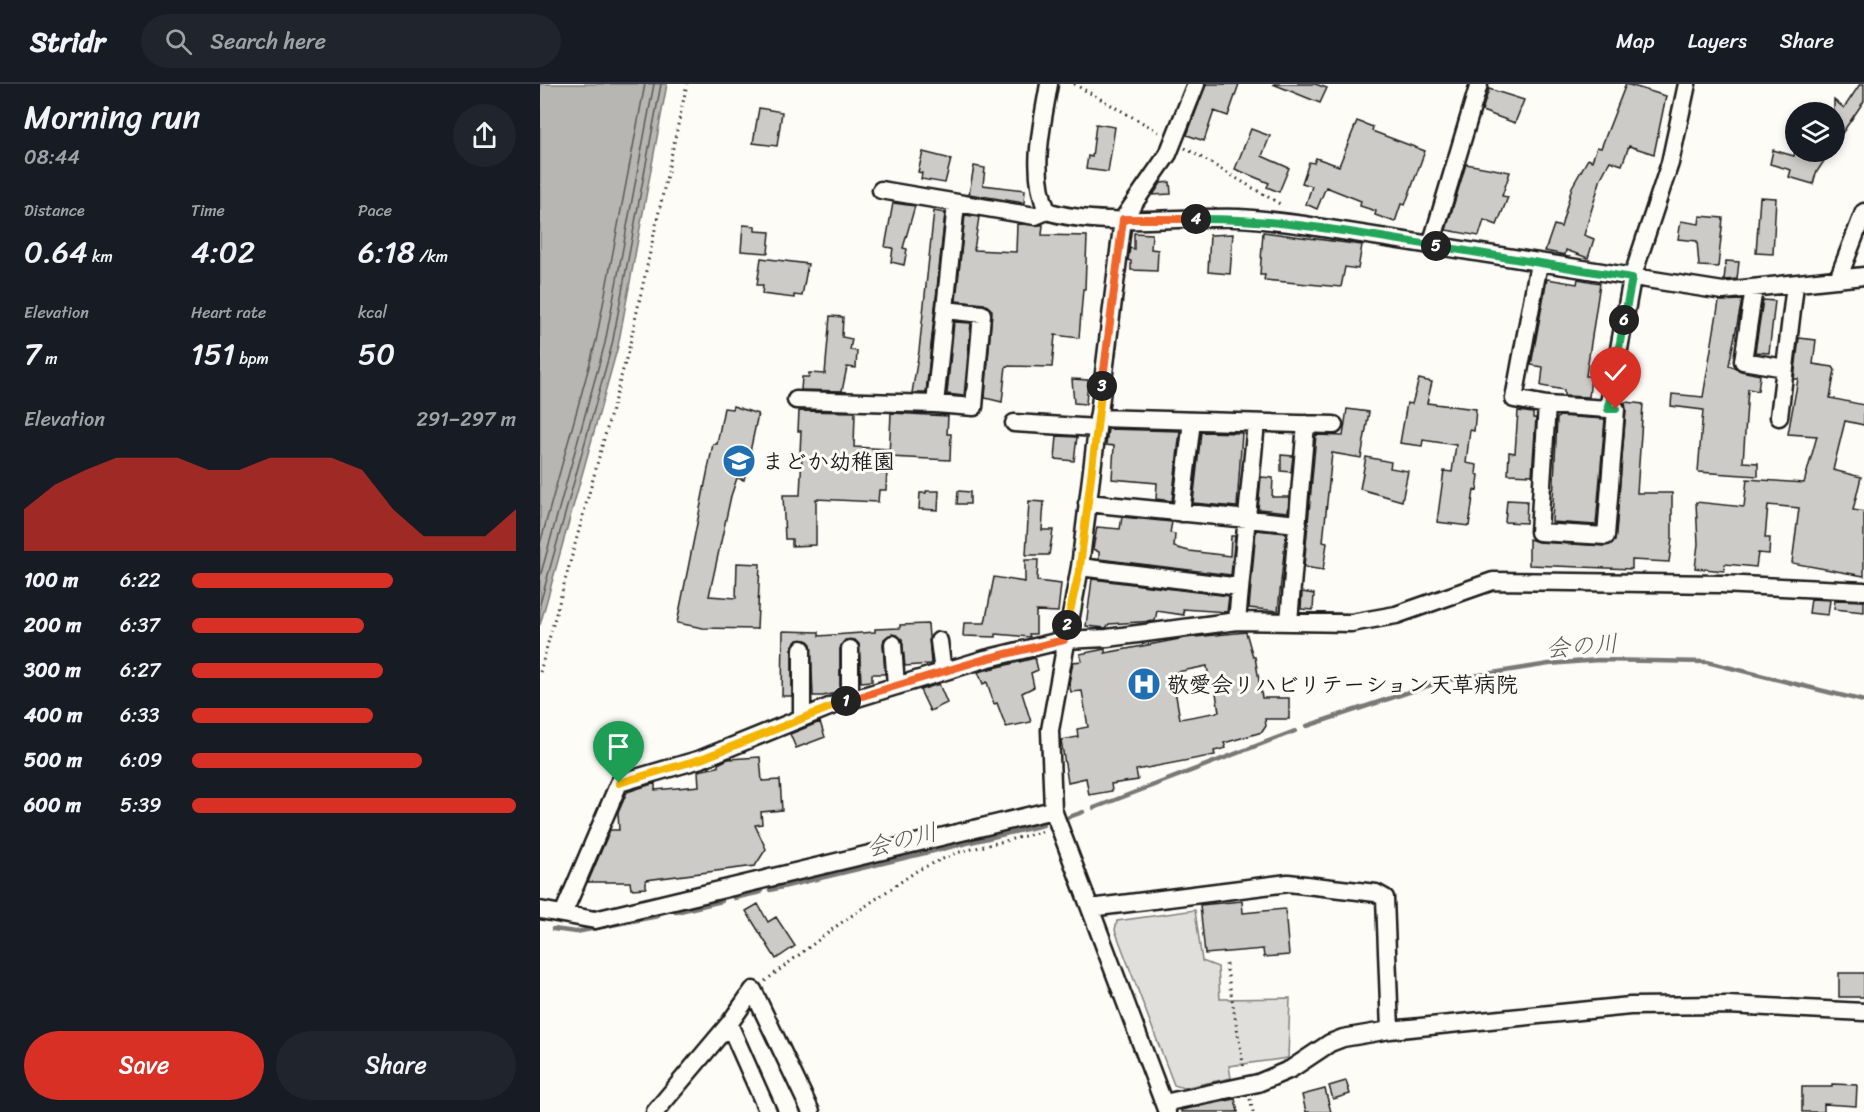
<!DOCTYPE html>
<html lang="en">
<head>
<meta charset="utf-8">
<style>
  :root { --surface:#171b24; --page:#20242c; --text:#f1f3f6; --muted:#9ea1a6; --line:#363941; --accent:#d93025 }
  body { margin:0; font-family:Sriracha,"Klee One",sans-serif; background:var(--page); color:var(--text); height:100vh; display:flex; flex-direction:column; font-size:22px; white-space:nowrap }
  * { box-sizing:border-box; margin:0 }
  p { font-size:20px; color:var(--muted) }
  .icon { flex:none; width:33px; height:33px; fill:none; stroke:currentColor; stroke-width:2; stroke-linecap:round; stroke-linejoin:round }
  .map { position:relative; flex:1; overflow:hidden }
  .panel { display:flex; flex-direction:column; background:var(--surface); width:540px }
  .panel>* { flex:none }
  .tools { position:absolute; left:1245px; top:18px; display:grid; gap:12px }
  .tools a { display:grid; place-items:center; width:60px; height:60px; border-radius:50%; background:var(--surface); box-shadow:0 3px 9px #0003; font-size:30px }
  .pin { position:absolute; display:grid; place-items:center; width:51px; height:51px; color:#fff; margin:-62px -26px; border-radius:50% 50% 50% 0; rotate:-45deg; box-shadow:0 0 6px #0007 }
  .pin .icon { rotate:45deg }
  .km { position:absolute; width:30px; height:30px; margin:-15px; border-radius:50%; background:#222; color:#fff; font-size:16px; line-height:30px; text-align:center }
  .round { display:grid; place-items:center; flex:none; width:63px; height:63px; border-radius:32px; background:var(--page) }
  .summary { display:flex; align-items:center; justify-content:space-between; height:102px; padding:0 24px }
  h1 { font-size:33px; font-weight:600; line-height:45px }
  .figures { display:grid; grid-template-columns:repeat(3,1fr); gap:9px; height:102px; padding:6px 24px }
  .figures div { display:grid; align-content:center }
  .figures b { font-size:30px; font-weight:600 }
  .figures small { font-size:16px; font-weight:400 }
  .figures p { font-size:16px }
  .chart { height:168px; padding:12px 24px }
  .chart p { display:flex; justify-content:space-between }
  .chart svg { width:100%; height:108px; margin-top:6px; fill:var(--accent); opacity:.7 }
  .button { display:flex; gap:12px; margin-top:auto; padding:12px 24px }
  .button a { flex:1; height:69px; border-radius:36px; background:var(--accent); color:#fff; font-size:24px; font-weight:600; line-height:69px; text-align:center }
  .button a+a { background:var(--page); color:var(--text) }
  ul { padding:0 24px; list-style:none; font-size:20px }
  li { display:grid; grid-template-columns:96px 72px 1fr; align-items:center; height:45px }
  li i { height:15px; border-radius:8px; background:var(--accent) }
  header { display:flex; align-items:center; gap:36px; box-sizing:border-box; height:84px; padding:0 30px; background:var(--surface); border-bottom:2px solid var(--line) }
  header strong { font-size:28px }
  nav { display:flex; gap:33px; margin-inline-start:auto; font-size:21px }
  .search { width:420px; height:54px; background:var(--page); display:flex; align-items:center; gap:15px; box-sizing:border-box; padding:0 21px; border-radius:33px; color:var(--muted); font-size:22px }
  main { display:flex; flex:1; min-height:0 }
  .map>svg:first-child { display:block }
  .green { fill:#e0dfdb; stroke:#7e7e7c; stroke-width:1.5 }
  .water { fill:#b7b6b2; stroke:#797876; stroke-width:1.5 }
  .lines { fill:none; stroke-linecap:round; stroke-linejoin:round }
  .shore { stroke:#5a5a58; stroke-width:1.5 }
  .stream { stroke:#797876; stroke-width:4.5 }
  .building { fill:#cccbc8; stroke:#1c1c1c; stroke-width:1.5; fill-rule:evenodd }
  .minor-casing { stroke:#1c1c1c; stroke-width:21 }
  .path { stroke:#1c1c1c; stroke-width:3; stroke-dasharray:1.5 4.5; stroke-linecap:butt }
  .minor { stroke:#fdfcf7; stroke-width:16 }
  .split-1-casing { stroke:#fff; stroke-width:12 }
  .split-2-casing { stroke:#fff; stroke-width:12 }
  .split-3-casing { stroke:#fff; stroke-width:12 }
  .split-4-casing { stroke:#fff; stroke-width:12 }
  .split-5-casing { stroke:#fff; stroke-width:12 }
  .split-6-casing { stroke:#fff; stroke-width:12 }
  .split-7-casing { stroke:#fff; stroke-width:12 }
  .split-1 { stroke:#f5b400; stroke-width:8 }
  .split-2 { stroke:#f0652b; stroke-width:8 }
  .split-3 { stroke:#f5b400; stroke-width:8 }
  .split-4 { stroke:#f0652b; stroke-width:8 }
  .split-5 { stroke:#22a559; stroke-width:8 }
  .split-6 { stroke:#22a559; stroke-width:8 }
  .split-7 { stroke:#22a559; stroke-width:8 }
  .labels { text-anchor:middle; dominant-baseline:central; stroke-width:6; stroke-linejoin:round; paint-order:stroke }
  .poi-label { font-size:22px; font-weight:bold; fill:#1c1c1c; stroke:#fdfcf7; text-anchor:start }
  .water-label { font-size:24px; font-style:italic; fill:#5a5a58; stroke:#fdfcf7 }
</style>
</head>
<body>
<header>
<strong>Stridr</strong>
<div class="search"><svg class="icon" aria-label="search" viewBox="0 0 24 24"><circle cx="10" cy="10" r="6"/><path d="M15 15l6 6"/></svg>Search here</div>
<nav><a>Map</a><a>Layers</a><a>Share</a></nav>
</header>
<main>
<section class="panel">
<div class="summary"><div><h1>Morning run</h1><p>08:44</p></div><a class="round"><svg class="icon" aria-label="share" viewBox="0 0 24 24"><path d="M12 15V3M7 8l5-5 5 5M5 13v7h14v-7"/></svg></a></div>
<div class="figures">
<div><p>Distance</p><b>0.64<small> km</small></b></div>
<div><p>Time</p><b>4:02</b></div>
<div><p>Pace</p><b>6:18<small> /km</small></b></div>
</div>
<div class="figures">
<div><p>Elevation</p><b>7<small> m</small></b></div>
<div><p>Heart rate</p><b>151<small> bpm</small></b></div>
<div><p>kcal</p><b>50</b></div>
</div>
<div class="chart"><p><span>Elevation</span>291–297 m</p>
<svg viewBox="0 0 160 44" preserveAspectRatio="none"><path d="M0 44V27L10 17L20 11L30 6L40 6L50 6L60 11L70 11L80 6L90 6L100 6L110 11L120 27L130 38L140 38L150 38L160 27V44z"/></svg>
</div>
<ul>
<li><b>100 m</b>6:22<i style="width:62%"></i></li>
<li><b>200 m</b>6:37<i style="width:53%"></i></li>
<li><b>300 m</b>6:27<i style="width:59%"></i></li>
<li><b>400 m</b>6:33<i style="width:56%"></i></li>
<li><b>500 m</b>6:09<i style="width:71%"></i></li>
<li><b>600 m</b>5:39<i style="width:100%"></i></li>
</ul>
<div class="button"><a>Save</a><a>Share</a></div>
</section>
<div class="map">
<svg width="1324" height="1028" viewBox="0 0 1324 1028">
  <rect width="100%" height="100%" fill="#fdfcf7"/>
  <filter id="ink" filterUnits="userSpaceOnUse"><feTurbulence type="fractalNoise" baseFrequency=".0167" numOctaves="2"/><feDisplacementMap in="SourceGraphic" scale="12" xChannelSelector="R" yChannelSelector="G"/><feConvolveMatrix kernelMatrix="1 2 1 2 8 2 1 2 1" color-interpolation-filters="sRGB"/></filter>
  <g filter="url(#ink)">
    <path class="green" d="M655 826 662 877 678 883 680 915 750 914 748 974 689 982 691 994 643 1004 634 1001 575 846 577 837Z"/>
    <path class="water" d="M0 0H127L78 262 0 541Z"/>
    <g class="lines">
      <path class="shore" d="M0 460 56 257 105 0
        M0 493 65 259 114 0
        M0 520 72 261 121 0"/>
      <path class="stream" d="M767 642 902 597 1009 580 1058 576 1167 578 1324 617
        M554 724 755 647
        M529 733 543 728
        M230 806 503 741
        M194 814 221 808
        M136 828 182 817
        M13 845 36 848 118 832"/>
    </g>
    <path class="building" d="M666 0H699L688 32 674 27 664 57 647 51Z
      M733 0H775L787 4 780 19Z
      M1086 0 1126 12 1114 70 1089 62 1082 81 1070 77 1061 94 1044 151 1054 155 1048 174 1026 166 1025 171 1005 167 1014 141 1021 143 1032 103 1048 75 1052 77 1057 63 1061 64Z
      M1320 0H1324V17L1294 61V16L1304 24Z
      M949 5 984 16 975 39 942 27Z
      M219 24 242 28 237 62 213 59Z
      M817 37 833 43 832 47 885 67 865 121 861 120 855 138 835 131 836 127 820 122 821 117 786 103 777 125 766 120 772 102 762 99 769 78 774 79 776 74 799 82Z
      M556 40 575 43 568 88 546 85 548 72 552 73Z
      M711 45 730 52 722 72 749 84 739 108 727 103 729 99 695 85Z
      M1233 66 1254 72 1255 68H1290L1276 89 1273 100 1249 93 1251 86 1230 80Z
      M383 68 411 75 405 99 381 95 382 89 378 88Z
      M926 80 970 88 962 112 968 113 957 141 944 136 939 152 906 146Z
      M434 82 445 84 443 101 485 106 484 119 429 110Z
      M630 98 631 110 613 111 621 99Z
      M1220 113 1236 114 1233 170 1216 169Z
      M353 119 375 122 363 164 367 165 364 181 351 178 353 164 345 163Z
      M394 127 405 129 386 309H372L379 267Z
      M425 131 439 133 434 166 476 168 477 140 503 141 502 151 547 152 545 205H543L539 254 515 251 512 283 466 282 462 318 445 314 452 226 444 220 416 217Z
      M1160 132 1183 134 1178 183 1159 182 1157 157 1138 155 1141 137 1159 140Z
      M203 141 215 142V147L230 148 228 169 201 167Z
      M723 148 822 161 818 185 805 183 801 203 724 196 725 191H720Z
      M594 149 612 150 611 165 618 166 617 187 591 186V177L588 176 590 164 594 165Z
      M693 150 690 190 668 188 670 151Z
      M221 174 268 180 262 212 254 211V214L222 210 223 201H217Z
      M1186 177 1199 178 1197 195 1184 196Z
      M1007 195 1037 200 1038 195 1060 199 1046 292H1051L1049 313 1024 312V306L1001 302 1003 283 991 281Z
      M1202 216 1189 281 1201 287 1220 291 1218 307 1208 305 1203 378 1218 379V392L1158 388 1163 326 1131 322 1132 310 1163 313 1179 217Z
      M1223 216 1235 217 1229 269 1215 268Z
      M290 232 303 233 302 253 312 255 310 266 317 267 316 284 307 283 302 307 261 306 262 293H269V289L285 290Z
      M414 238 431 239 424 312 407 310Z
      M1259 254 1276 256 1273 280 1293 283 1295 286 1290 314 1324 321V341L1305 337 1293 386 1321 393 1313 426 1324 428V492L1252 479 1259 424 1228 421 1225 454H1230L1229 470 1218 469 1216 483 1185 480 1184 487 1155 484 1158 460 1156 418 1204 423 1207 395 1264 399 1277 352 1248 350 1258 295H1254Z
      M532 295 548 296 546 320 534 319Z
      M879 295 892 298 887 319 936 325 934 347 930 346 926 379 937 381 936 390 939 391 937 407 934 406 929 442 897 438 904 387 912 388 916 361 883 356 882 362 860 359 867 319 872 320Z
      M1085 318 1103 320 1097 409H1132V454L1129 478 1092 476V485L989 481V455L998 458 1065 462 1075 457 1086 326Z
      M193 322 218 330 204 396 197 394 191 412 169 512 196 514 197 479 220 480 217 545 163 544 137 539 173 360H177L184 324 192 325Z
      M807 325 829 328 821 374 792 369 783 458 787 459 783 486 764 483 776 351 803 352Z
      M259 327 315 328 314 363 348 365 346 406H339L338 418 276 415V461L252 462V455H245L243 411H260L262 370H260L261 347H258Z
      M978 327 993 329V334H996L992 391 968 390 969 368 975 369Z
      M351 329 408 332 407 350H411L410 376 349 373Z
      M1019 332 1065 335 1056 441 1012 438 1017 335Z
      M568 345 640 347 632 417 616 415 617 399 572 395 574 362 566 361Z
      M661 348 702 349 697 423 653 419Z
      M517 352 537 353 534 377 515 375Z
      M741 371 753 372 751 388 741 387Z
      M826 373 851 378 850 384 868 387 862 417 820 405Z
      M721 393 733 394 732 413H749L748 428 718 425Z
      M386 407H399L398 426 379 425 380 409H386Z
      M418 407 430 408V420H417Z
      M967 416 987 417 986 439 965 438Z
      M489 417 504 418 502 446H513L509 471H486Z
      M582 433 632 438 630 449 635 450 634 463 649 467 690 472 691 452H695L691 491 559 475V468L553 465 557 443 580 445Z
      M716 446 746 449 738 527 709 524Z
      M485 476H498L497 497 521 500 518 528 496 527V550H489L490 553 456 550V553L423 552 424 539H445L454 493 485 498Z
      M552 495 689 512 687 528 643 525 644 531 617 527 615 537 569 540 566 544 546 542Z
      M762 508 774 510 773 526 761 525Z
      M1271 515 1290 516 1288 531 1269 529Z
      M1295 516 1324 517V528L1294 525Z
      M388 540 391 580 365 582 362 555 352 550 344 555 343 560 345 590H332V597L321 598 319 560 315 556H305L300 565V608L283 612H273L271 560 267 556H257L252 565V612H242L243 547 279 548V552L335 548V545L360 544V541Z
      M706 548 713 573H715L722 614H749V635H725L726 642 722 648 684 659 686 664 674 667 675 671 596 686 598 696 571 700 572 707 549 711 546 694 528 698 521 656 538 653 537 645 548 643 542 607 531 608 529 599 533 578 542 577 540 570 565 565V569L645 554ZM667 582 670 602 675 603 679 628 640 635 632 589Z
      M495 574 498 586 491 589 494 603 482 609 491 638 466 643 457 619 454 620 447 598 443 600 438 588Z
      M399 600 407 619 390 627 380 606Z
      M280 638 285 653 256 664 250 650Z
      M220 673 222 697 240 696 242 726 221 728 222 740 215 741 226 765 215 782 106 796V804L91 805 90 798H48L70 746H79L78 729 87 708 115 699V706L159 702 158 687 178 683V680L188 675Z
      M702 817 703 829 745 825 749 871 724 873 723 865 665 870 660 821Z
      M218 820 228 838 236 833 255 862 236 875 206 827Z
      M1299 889H1324V913H1299Z
      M806 997 810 1010 793 1015 789 1002Z
      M1292 1000 1317 1001 1316 1022 1284 1020V1028H1262V1003H1292Z
      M785 1005 791 1028H766L762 1011Z
      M695 1015 698 1028H641V1026Z"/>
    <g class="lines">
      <defs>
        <path id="minor" d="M509 0C502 42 490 86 507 127 559 144 642 132 699 134 721 135 742 138 764 141L1183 207 1324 192
          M341 106 495 132 507 127
          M891 161 939 0
          M999 179 974 315 1007 321 1068 325
          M1298 195 1324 128
          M1214 204 1203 277 1245 284
          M256 316 395 320 416 120
          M395 320 434 323 442 230 405 226
          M1007 321 999 448 1066 452 1076 325H1068L1092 194 1130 79 1147 0
          M1239 333 1255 201
          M558 334 794 341
          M474 339 557 344
          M547 419 758 440
          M641 429 652 337
          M540 483 700 503
          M697 537 716 339
          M749 537 766 340
          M399 557 403 588
          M353 560 356 602
          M310 616V565
          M262 633V565
          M550 824 748 799 836 809 845 814 850 946
          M0 826 55 836 513 726
          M23 830 79 699 161 675 294 621 445 575 524 556 567 554 697 537 811 539 856 531 953 497 1181 500 1324 507
          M189 940 228 1028
          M624 1019 718 999 751 985 790 959 803 954 850 946 1090 922 1188 921 1324 928
          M115 1028 189 940 213 906 271 1028
          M627 1028 513 726 510 646 540 483 583 135 628 70 656 0"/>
      </defs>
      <use href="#minor" class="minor-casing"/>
      <path class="path" d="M534 0 619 48
        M645 64 740 120
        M0 588 89 264 147 0
        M686 880 704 985
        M225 897 298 841 378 786 416 769 505 747
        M710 1015 713 1028"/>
      <use href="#minor" class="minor"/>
    </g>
  </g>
  <g class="lines" filter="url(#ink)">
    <defs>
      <path id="split-1" d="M79 699 161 675 306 617"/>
      <path id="split-2" d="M306 617 445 575 524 556 527 541"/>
      <path id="split-3" d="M527 541 540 483 562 302"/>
      <path id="split-4" d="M562 302 583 135H656"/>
      <path id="split-5" d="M656 135C737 134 816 149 896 162"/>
      <path id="split-6" d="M896 162 1092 194 1084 236"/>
      <path id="split-7" d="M1076 325H1068L1084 236"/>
    </defs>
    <use href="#split-1" class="split-1-casing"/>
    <use href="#split-2" class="split-2-casing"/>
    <use href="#split-3" class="split-3-casing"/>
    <use href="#split-4" class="split-4-casing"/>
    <use href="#split-5" class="split-5-casing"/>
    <use href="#split-6" class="split-6-casing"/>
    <use href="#split-7" class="split-7-casing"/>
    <use href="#split-1" class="split-1"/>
    <use href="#split-2" class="split-2"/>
    <use href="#split-3" class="split-3"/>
    <use href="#split-4" class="split-4"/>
    <use href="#split-5" class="split-5"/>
    <use href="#split-6" class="split-6"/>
    <use href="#split-7" class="split-7"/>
  </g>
  <defs>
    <symbol id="school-disc" viewBox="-11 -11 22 22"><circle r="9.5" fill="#1f6fb2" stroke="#fdfcf7"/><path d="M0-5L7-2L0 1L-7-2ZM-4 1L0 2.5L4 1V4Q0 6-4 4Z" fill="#fff"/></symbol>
    <symbol id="hospital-disc" viewBox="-11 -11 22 22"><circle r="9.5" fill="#1f6fb2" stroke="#fdfcf7"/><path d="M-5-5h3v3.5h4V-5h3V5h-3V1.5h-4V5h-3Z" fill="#fff"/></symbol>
  </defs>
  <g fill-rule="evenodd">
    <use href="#school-disc" x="180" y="358" width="38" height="38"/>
    <use href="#hospital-disc" x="585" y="581" width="38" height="38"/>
  </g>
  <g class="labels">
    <g class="poi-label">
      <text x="222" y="377">まどか幼稚園</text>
      <text x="627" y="600">敬愛会リハビリテーション天草病院</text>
    </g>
    <g class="water-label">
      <text transform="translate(1042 562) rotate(-5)">会の川</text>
      <text transform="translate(362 756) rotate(-14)">会の川</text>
    </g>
  </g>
</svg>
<div class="tools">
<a><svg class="icon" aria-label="layers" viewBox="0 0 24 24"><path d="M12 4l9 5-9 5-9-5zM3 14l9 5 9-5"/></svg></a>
</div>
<div class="pin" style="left:79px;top:699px;background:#1e9e55"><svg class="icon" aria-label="arrive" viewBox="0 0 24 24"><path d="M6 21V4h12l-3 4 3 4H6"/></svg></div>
<div class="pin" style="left:1076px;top:325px;background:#d93025"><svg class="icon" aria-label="check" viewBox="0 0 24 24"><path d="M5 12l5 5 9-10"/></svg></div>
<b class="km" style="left:306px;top:617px">1</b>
<b class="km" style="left:527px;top:541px">2</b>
<b class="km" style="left:562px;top:302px">3</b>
<b class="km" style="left:656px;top:135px">4</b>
<b class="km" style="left:896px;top:162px">5</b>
<b class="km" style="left:1084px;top:236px">6</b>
</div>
</main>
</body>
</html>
